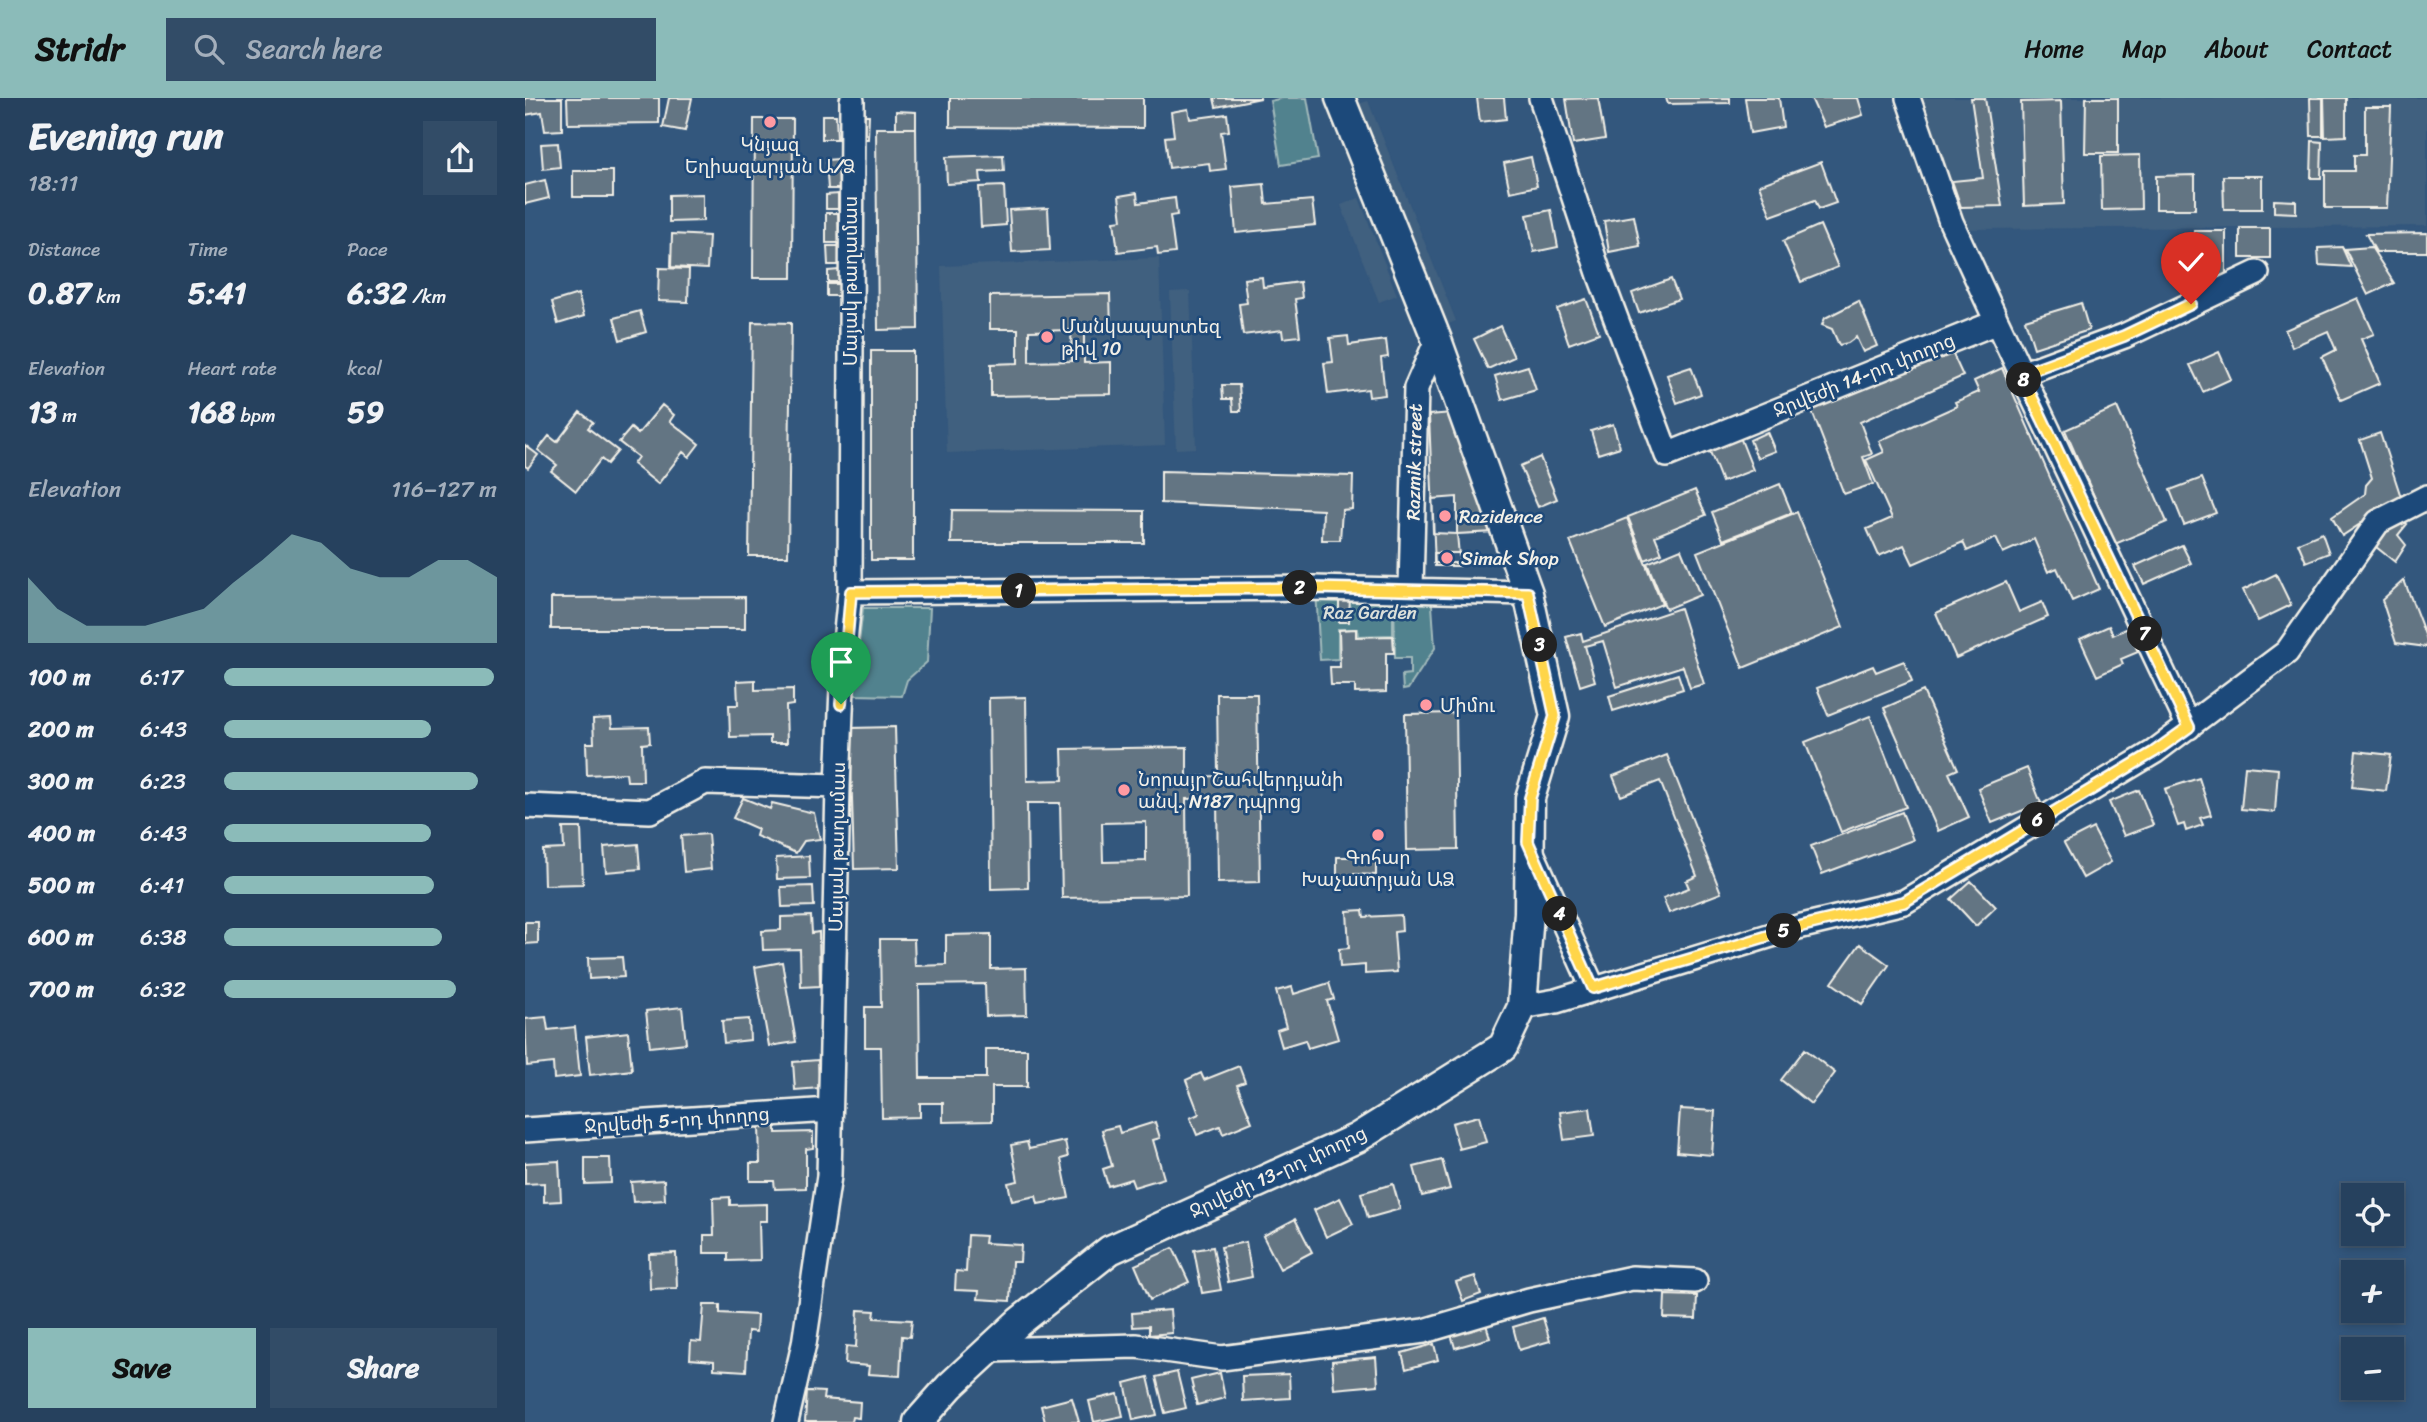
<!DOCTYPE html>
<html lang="en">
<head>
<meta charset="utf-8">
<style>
  :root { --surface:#26415e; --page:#324c67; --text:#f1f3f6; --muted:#a4afbc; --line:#425a73; --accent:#8bbbb9 }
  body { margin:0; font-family:Sriracha,"Noto Sans Armenian",sans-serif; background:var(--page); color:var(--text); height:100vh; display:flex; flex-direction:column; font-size:26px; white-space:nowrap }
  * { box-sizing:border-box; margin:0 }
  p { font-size:23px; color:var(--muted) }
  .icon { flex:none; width:38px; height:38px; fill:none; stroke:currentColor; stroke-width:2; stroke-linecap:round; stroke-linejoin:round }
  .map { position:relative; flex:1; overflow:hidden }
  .details { display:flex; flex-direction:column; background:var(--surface); width:525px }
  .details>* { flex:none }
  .buttons { position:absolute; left:1816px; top:1085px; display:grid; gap:14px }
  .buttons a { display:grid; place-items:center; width:63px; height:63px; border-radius:0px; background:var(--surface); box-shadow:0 4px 10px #0003,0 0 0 2px var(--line); font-size:35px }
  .pin { position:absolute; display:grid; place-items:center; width:60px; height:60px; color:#fff; margin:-72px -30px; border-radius:50% 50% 50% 0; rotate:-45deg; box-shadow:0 0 7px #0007 }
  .pin .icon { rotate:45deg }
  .km { position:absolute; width:35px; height:35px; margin:-18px; border-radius:50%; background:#222; color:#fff; font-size:19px; line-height:35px; text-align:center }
  .round { display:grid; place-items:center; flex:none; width:74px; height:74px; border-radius:0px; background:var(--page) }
  .head { display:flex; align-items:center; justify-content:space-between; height:119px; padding:0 28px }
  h1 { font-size:38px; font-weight:800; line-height:52px }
  .figures { display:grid; grid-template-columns:repeat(3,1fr); gap:10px; height:119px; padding:7px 28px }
  .figures div { display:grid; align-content:center }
  .figures b { font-size:30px; font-weight:800 }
  .figures small { font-size:19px; font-weight:400 }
  .figures p { font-size:19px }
  .chart { height:196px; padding:14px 28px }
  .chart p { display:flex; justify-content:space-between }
  .chart svg { width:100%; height:126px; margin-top:7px; fill:var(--accent); opacity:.7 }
  .primary-button { display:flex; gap:14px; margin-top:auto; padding:14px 28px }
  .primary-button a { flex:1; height:80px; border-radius:0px; background:var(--accent); color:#111; font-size:28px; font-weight:800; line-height:80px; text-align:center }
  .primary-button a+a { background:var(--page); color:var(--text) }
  ul { padding:0 28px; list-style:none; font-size:23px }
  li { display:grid; grid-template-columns:112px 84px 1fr; align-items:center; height:52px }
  li i { height:18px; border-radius:9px; background:var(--accent) }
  header { display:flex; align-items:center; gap:42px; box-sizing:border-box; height:98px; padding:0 35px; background:var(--accent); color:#111 }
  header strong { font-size:33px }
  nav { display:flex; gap:38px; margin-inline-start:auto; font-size:24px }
  .search { width:490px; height:63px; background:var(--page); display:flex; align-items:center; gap:18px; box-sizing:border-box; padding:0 24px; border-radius:0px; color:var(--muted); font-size:26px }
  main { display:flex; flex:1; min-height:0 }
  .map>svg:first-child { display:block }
  .built { fill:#41607f }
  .green { fill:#51828e; stroke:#a2babb; stroke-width:2 }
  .building { fill:#637483; stroke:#f4f1e8; stroke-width:2; fill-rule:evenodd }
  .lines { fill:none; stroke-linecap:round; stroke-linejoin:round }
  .minor-casing { stroke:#f4f1e8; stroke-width:28 }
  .tertiary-casing { stroke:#f4f1e8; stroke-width:33 }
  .minor { stroke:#1f4a7a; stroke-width:23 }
  .tertiary { stroke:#1f4a7a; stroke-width:28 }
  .route-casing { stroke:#fff; stroke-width:14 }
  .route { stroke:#ffd54a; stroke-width:9 }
  .poi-dot { fill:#ff9aa2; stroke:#1f4a7a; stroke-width:2.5 }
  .labels { text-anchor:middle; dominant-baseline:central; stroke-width:5; stroke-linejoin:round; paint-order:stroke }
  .poi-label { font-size:19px; fill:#f4f1e8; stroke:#1f4a7a; text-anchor:start }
  .street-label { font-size:19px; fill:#f4f1e8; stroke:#1f4a7a }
  .park-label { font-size:19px; fill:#dce0da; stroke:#1f4a7a }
</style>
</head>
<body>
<header>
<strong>Stridr</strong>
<div class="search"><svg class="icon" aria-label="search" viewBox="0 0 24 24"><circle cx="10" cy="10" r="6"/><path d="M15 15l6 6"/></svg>Search here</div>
<nav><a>Home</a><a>Map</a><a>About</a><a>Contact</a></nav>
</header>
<main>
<section class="details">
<div class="head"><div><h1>Evening run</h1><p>18:11</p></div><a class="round"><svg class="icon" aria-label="share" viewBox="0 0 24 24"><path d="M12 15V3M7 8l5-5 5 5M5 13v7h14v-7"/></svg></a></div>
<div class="figures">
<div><p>Distance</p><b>0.87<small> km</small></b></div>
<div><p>Time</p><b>5:41</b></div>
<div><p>Pace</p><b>6:32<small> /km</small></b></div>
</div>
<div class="figures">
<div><p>Elevation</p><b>13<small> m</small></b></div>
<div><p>Heart rate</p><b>168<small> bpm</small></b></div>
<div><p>kcal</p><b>59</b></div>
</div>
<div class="chart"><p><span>Elevation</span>116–127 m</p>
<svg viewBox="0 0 160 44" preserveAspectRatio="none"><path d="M0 44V21L10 32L20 38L30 38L40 38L50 35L60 32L70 23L80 15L90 6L100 9L110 18L120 21L130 21L140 15L150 15L160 21V44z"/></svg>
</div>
<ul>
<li><b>100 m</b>6:17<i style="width:99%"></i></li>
<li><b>200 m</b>6:43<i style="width:76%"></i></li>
<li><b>300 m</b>6:23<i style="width:93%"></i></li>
<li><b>400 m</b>6:43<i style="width:76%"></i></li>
<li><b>500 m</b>6:41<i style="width:77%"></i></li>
<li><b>600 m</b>6:38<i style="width:80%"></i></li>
<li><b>700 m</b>6:32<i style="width:85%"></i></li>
</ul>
<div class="primary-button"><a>Save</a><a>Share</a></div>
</section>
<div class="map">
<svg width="1902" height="1324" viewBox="0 0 1902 1324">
  <rect width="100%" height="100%" fill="#33577d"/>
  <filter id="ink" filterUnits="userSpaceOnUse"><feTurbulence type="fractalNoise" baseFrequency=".0143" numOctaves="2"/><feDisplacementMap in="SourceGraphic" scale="14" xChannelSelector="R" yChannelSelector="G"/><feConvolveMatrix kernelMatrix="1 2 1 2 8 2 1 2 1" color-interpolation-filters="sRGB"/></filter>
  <g filter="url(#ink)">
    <path class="built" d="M1394 0H1902V128L1436 131Z
      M843 3 931 223 918 228 830 7Z
      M834 100 872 197 854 204 816 107Z
      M634 160 640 347 422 355 416 168Z
      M665 193 671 350 651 351 645 194Z"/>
    <path class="green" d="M758 0H782L793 61 756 67 745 3Z
      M791 492H868V537L833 538 832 531H813V561L795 562Z
      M869 493H906L910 550 883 591 878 592 877 577 885 576V560H870Z
      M338 510H405L402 564 382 582 377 598 328 597Z"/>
    <path class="building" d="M0 0H37V32L20 33 17 14 0 17Z
      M42 0H134V25L43 26Z
      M144 0H167L160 33 138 29Z
      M425 0H618V30L425 29Z
      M689 0H736L691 9Z
      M952 0H979L981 21 955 24Z
      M1073 0 1080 41 1048 46 1041 1Z
      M1141 0H1205V5L1143 6Z
      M1220 0H1254L1258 29 1225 35Z
      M1286 0H1333L1338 17 1299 29Z
      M1446 0H1460L1477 108 1436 109 1427 83 1458 80Z
      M1561 0H1593V55H1560Z
      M1785 0H1798V38H1786Z
      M1799 0H1821V38L1800 39Z
      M1536 3 1539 106 1499 108 1496 4Z
      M1840 9H1866L1862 110H1800V73H1829V57H1840Z
      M663 11 665 21 702 16 704 33 696 34 701 71 685 73 684 65 644 70 640 39 649 38 646 14Z
      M371 13 391 14V30H371Z
      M297 17H311L312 41H297Z
      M334 17H344L343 41H333Z
      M229 21H268L267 180H228Z
      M351 30H391L393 231 353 232Z
      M1787 43 1797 44 1796 80H1786Z
      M33 45 35 69 18 71 16 46Z
      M478 57 479 73 455 74 456 84 422 86 421 59Z
      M1615 57 1616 111 1577 112 1576 58Z
      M1006 59 1012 88 985 94 979 65Z
      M313 61 314 91H303L301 62Z
      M1296 64 1311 105 1294 111 1290 102 1246 118 1234 87Z
      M48 73H88V99H48Z
      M1670 77V111H1631V78Z
      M1698 78H1737V111H1699Z
      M20 82 24 100 0 106V87Z
      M739 86 741 106 787 102 790 127 711 135 707 89Z
      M479 88 481 127 456 129 454 89Z
      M612 95 613 105 650 100 652 117 645 118 650 155 633 157 632 149 593 154 589 123 597 122 594 98Z
      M178 96V123L144 124V97Z
      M313 96V111H301V97Z
      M1749 102 1771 103V115L1749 114Z
      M523 110 525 152 487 154 484 112Z
      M1026 112 1033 149 1009 154 1002 117Z
      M301 115H313L314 145H301Z
      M1109 118 1115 148 1084 154 1079 123Z
      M1295 127 1313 169 1276 184 1258 143Z
      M1715 130H1745V160H1715Z
      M1669 133H1701V180L1686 183 1685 167H1668Z
      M1902 135V154H1851L1841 136Z
      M147 136 184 138 182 171 146 169Z
      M302 148H314V167H303Z
      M1817 149 1826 169 1794 167 1793 150Z
      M1846 149 1869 185 1843 197 1820 151Z
      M134 170 164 171 163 204 133 203Z
      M314 172V184H303V173Z
      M737 179 738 189 775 184 777 200 770 201 775 238 758 240 757 232 718 237 714 206 722 205 719 181Z
      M1146 181 1154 201 1114 215 1107 195Z
      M302 186H316V198H302Z
      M53 196 59 218 33 226 27 204Z
      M585 196 586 231H559V265L586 264V296L466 298V266L493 265V231H465V198ZM546 232 547 263 504 264V233Z
      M1833 200 1849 236 1836 241 1855 285 1816 302 1797 259 1811 252 1803 233 1767 249 1760 232Z
      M1061 201 1074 235 1044 246 1032 211Z
      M1334 203 1352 248 1338 254 1331 239 1323 245 1314 247 1307 231 1297 227 1300 220Z
      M1556 205 1564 232 1509 250 1500 222Z
      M115 213 121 234 95 242 89 220Z
      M227 224 266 225 263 458H224Z
      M975 228 989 259 963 271 949 241Z
      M823 238 824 247 861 242 863 259 856 260 860 297 844 299 843 291 803 296 799 265 808 264 805 240Z
      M1425 250 1438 278 1335 324 1347 356 1338 359 1348 386 1319 396 1286 311Z
      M346 253H388V462H346Z
      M1694 254 1706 281 1678 294 1665 267Z
      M1003 268 1011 292 977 302 970 278Z
      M1166 269 1176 296 1152 305 1142 277Z
      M1477 270 1574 491 1547 503 1532 470 1523 474 1509 441 1478 455 1471 440 1442 453 1438 444 1388 466 1379 447 1354 458 1342 431 1367 420 1341 362 1359 354 1354 343 1432 308 1430 304 1454 294 1449 283Z
      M697 287H714L716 313H708L707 301H698Z
      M137 307 149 317 145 323 174 346 164 359 158 354 133 386 108 366 113 359 94 344 106 330 113 336Z
      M1592 309 1642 424 1590 446 1540 332Z
      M55 314 68 324 63 330 93 353 82 366 76 361 51 393 26 373 32 367 13 352 24 338 32 344Z
      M927 315 970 434 932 436 935 468H910L904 317Z
      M1088 326 1095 349 1073 356 1066 333Z
      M1242 334 1250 353 1232 360 1225 342Z
      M1855 335 1876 399 1817 438 1807 419 1840 396 1841 387 1847 380 1835 342Z
      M1215 339 1228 372 1197 384 1184 351Z
      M0 347 13 357 3 370 0 368Z
      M1015 359 1032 401 1013 409 995 368Z
      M636 373 828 378 827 411 817 412 815 442H797L798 412 636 405Z
      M1677 380 1691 415 1659 427 1645 392Z
      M1255 386 1267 415 1198 442 1187 414Z
      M1170 392 1181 417 1130 438 1137 455 1120 462 1103 419Z
      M932 399V436L908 435 907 401Z
      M427 412 619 413V445H426Z
      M1272 414 1318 529 1218 570 1172 454Z
      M1102 420 1137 506 1080 529 1045 443Z
      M1872 421 1882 426 1873 437 1881 447 1870 464 1846 445Z
      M1797 435 1804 455 1781 464 1773 445Z
      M1657 447 1666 465 1619 486 1610 468Z
      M1156 451 1175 497 1141 511 1122 465Z
      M909 455H934L935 465H909Z
      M1751 476 1766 507 1733 523 1718 492Z
      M1879 482 1902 542V549L1871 545 1857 502Z
      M1481 484 1494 514 1517 504 1523 519 1431 560 1411 515Z
      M814 498H825L824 524H814Z
      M220 499V531H26V500Z
      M1155 510 1179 586 1165 590 1158 568 1092 589 1078 543 1060 548 1070 583 1055 588 1041 539 1056 535 1058 543Z
      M1584 528 1588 537 1603 530 1613 554 1596 561 1598 566 1572 578 1555 541Z
      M831 531V539L868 538 869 555H861V594L830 595V587H806L805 569H815L814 532Z
      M1379 563 1387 583 1303 617 1292 590 1348 568 1351 574Z
      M1153 576 1158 591 1088 613 1084 598Z
      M230 582V592L268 591V607L261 608 262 645H245V638L205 639 204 607H213L212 583Z
      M1398 593 1433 671 1424 675 1444 719 1413 733 1359 610Z
      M692 596H732L735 784 693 785 692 700 661 701 662 798 537 800 535 705H502L503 790 466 791 464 600 501 599 502 683 538 682 537 651 662 649V679L693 678ZM621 724V763L578 764 577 725Z
      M931 615 933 751 882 752 880 616Z
      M1345 618 1381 709 1316 734 1280 644Z
      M86 620 87 630 124 629 125 645 117 646 118 683H102L101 675 62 677 61 645H69L68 621Z
      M370 629 374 770 329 771 325 630Z
      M1831 653 1866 657 1861 693 1827 689Z
      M1142 657 1196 795 1144 815 1138 800 1164 790 1161 783 1172 778 1135 683 1096 698 1088 678Z
      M1720 668 1753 671 1750 714 1716 711Z
      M1502 670 1516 705 1467 725 1453 690Z
      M1674 680 1686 717 1675 720 1678 727 1661 733 1659 726 1653 728 1640 691Z
      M1614 692 1628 727 1599 738 1584 704Z
      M218 700 245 711 247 705 289 715 295 741 279 743 271 755 231 738 233 731 208 720Z
      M1377 714 1388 742 1297 776 1286 748Z
      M38 730H56L58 786 19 787 18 752 39 751Z
      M1568 730 1586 764 1558 780 1539 745Z
      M183 736 186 771 159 774 156 738Z
      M113 746 115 771 81 774 79 749Z
      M284 758 285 780 252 781 251 760Z
      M812 759H851V777L829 776V783H812Z
      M1446 783 1471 809 1451 828 1426 801Z
      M288 788 289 808 257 809 256 789Z
      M838 812 839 819 876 817 877 833 869 834 872 874 840 876V867L815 869 814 851 824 850 822 813Z
      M286 818 287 835 294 834 295 888 276 889 275 851 238 852 237 833 256 832V819Z
      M0 824H13V845L0 846Z
      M466 836V871L501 870 502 917 461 918 460 886 394 887 395 980H461V951H502V989H467V1023L418 1024V1005H395V1019L357 1020 356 949H340V909H356L355 841H389L390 868 421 867V837Z
      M1335 846 1364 867 1337 906 1307 885Z
      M97 859 99 879 64 881 63 860Z
      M257 864 271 944 244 948 230 869Z
      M804 885 809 901 802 903 813 941 783 950 780 942 757 949 752 932 761 929 751 893 767 889 769 896Z
      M157 909 161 945 125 949 121 913Z
      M21 919 23 932 50 929 55 978 29 981 28 965 2 968 0 921Z
      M224 921 225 942 199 945 197 923Z
      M103 934 107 972 65 977 61 939Z
      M1280 951 1310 975 1286 1006 1256 982Z
      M293 962 295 990 270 992 268 964Z
      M714 968 720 984 712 987 727 1024 698 1036 695 1028 672 1037 665 1020 674 1016 661 982 676 975 679 982Z
      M1065 1010 1069 1038 1039 1042 1035 1014Z
      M1155 1011 1190 1013 1187 1057 1152 1054Z
      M954 1018 961 1044 934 1051 927 1025Z
      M630 1024 635 1040 628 1042 639 1080 609 1089 606 1081 583 1088 578 1071 587 1068 577 1032 593 1028 595 1035Z
      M251 1027V1035L288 1034V1050L281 1051V1090L250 1091 249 1083H225V1065H235L234 1028Z
      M540 1043 543 1059 536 1061 544 1100 513 1106 511 1098 487 1103 483 1085 493 1083 486 1047 502 1044 504 1051Z
      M60 1060H85L86 1085 60 1086Z
      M917 1062 925 1091 897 1098 889 1069Z
      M34 1063 36 1103 19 1104V1085L0 1086V1065Z
      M139 1082 140 1102 108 1104 106 1084Z
      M868 1086 875 1111 843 1120 836 1095Z
      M205 1099V1107L242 1106V1123H234L235 1162 203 1163V1155H179V1137H189L188 1100Z
      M815 1100 828 1126 801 1139 789 1112Z
      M770 1121 787 1154 755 1171 738 1138Z
      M443 1137 460 1138 459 1145 496 1147 495 1164H487L485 1203 453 1201 454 1193 430 1192 431 1173 441 1174Z
      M721 1144 727 1179 703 1184 696 1149Z
      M688 1149 696 1192 677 1195 669 1152Z
      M648 1150 664 1184 625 1202 610 1167Z
      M151 1155 152 1190 125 1191 124 1156Z
      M950 1178 956 1196 938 1203 931 1184Z
      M1140 1197 1172 1198 1171 1221 1139 1220Z
      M179 1207H195V1215L232 1217 231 1234 223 1233 221 1273 189 1271V1263L165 1261 166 1243 176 1244Z
      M333 1212 350 1213 349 1220 387 1222 385 1239 377 1238 375 1278 343 1276 344 1268 320 1266 321 1248 331 1249Z
      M645 1212 647 1235 624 1237V1228L608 1229 607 1215Z
      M1018 1220 1025 1243 994 1252 988 1229Z
      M961 1226 965 1240 930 1250 926 1236Z
      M909 1246 913 1262 881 1271 877 1255Z
      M851 1259 853 1287 809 1291 807 1263Z
      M652 1274 661 1310 640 1315 631 1279Z
      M695 1275 700 1300 672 1307 666 1282Z
      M764 1276 765 1300 718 1303 717 1278Z
      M623 1279 632 1317 608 1322 600 1285Z
      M282 1293 299 1294 298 1301 335 1304 334 1320 327 1319 326 1324H280Z
      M593 1296 598 1318 569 1324 564 1303Z
      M547 1300 554 1324H520L516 1308Z"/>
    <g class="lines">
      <defs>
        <path id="minor" d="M1016 0 1075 178 1142 357 1472 224 1664 629
          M1383 0 1426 124 1472 224
          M1496 276 1599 238 1732 175
          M886 490 891 290 912 242
          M325 494 789 490 1003 495
          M0 708 125 713 180 684 313 688
          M1005 750 1068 890
          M997 909 1031 903 1273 829 1379 804 1629 654 1762 554 1853 424 1902 399
          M0 1032 305 1012
          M465 1252 611 1248 697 1260 899 1233 1004 1202 1107 1180 1170 1183
          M261 1324 279 1246 304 1078 313 688 318 564 325 494 327 3"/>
        <path id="tertiary" d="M393 1324 425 1288 494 1224 585 1152 832 1040 978 949 997 909 1004 815 1005 700 1030 618 1003 495 912 242 815 0"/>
      </defs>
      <use href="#minor" class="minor-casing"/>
      <use href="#tertiary" class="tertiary-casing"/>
      <use href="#minor" class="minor"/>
      <use href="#tertiary" class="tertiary"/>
    </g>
  </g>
  <g class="lines" filter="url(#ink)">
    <defs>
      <path id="route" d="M316 606 326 494 789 490 1003 495 1030 618 1005 700 1003 744 1068 890 1273 829 1379 804 1629 654 1664 629 1496 276 1599 238 1666 206"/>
    </defs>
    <use href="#route" class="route-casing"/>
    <use href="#route" class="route"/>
  </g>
  <g class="poi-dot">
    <circle cx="245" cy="24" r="7"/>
    <circle cx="522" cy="239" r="7"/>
    <circle cx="920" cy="418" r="7"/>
    <circle cx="922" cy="460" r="7"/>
    <circle cx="901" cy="607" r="7"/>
    <circle cx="599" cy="692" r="7"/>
    <circle cx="853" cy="737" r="7"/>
  </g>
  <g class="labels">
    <g class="poi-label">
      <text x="245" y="46" text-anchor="middle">Կնյազ<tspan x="245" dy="22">Եղիազարյան Ա/Ձ</tspan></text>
      <text x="536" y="228">Մանկապարտեզ<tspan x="536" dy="22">թիվ 10</tspan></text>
      <text x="934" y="418">Razidence</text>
      <text x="936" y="460">Simak Shop</text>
      <text x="915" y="607">Միմու</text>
      <text x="613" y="681">Նորայր Շահվերդյանի<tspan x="613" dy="22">անվ. N187 դպրոց</tspan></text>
      <text x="853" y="759" text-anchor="middle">Գոհար<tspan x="853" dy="22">Խաչատրյան ԱՁ</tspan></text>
    </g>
    <g class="street-label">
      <text transform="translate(325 183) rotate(-90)">Մայակ թաղամաս</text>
      <text transform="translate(1339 277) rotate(-22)">Ջրվեժի 14-րդ փողոց</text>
      <text transform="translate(889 364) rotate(-89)">Razmik street</text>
      <text transform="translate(312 749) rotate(-89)">Մայակ թաղամաս</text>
      <text transform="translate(152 1022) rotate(-4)">Ջրվեժի 5-րդ փողոց</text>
      <text transform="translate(753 1074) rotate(-25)">Ջրվեժի 13-րդ փողոց</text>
    </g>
    <g class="park-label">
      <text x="845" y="514">Raz Garden</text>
    </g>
  </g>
</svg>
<div class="buttons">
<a><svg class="icon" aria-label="locate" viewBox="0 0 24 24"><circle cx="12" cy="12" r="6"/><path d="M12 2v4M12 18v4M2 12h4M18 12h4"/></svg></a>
<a>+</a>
<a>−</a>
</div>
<div class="pin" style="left:316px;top:606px;background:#1e9e55"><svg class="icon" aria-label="arrive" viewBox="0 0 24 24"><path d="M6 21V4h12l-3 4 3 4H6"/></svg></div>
<div class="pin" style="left:1666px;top:206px;background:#d93025"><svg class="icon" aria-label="check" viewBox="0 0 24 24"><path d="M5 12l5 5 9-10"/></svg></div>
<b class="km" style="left:494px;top:493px">1</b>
<b class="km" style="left:775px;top:490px">2</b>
<b class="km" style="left:1015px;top:547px">3</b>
<b class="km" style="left:1035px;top:816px">4</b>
<b class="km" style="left:1259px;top:833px">5</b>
<b class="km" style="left:1513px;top:722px">6</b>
<b class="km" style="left:1620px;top:536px">7</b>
<b class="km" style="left:1499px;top:282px">8</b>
</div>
</main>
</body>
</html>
